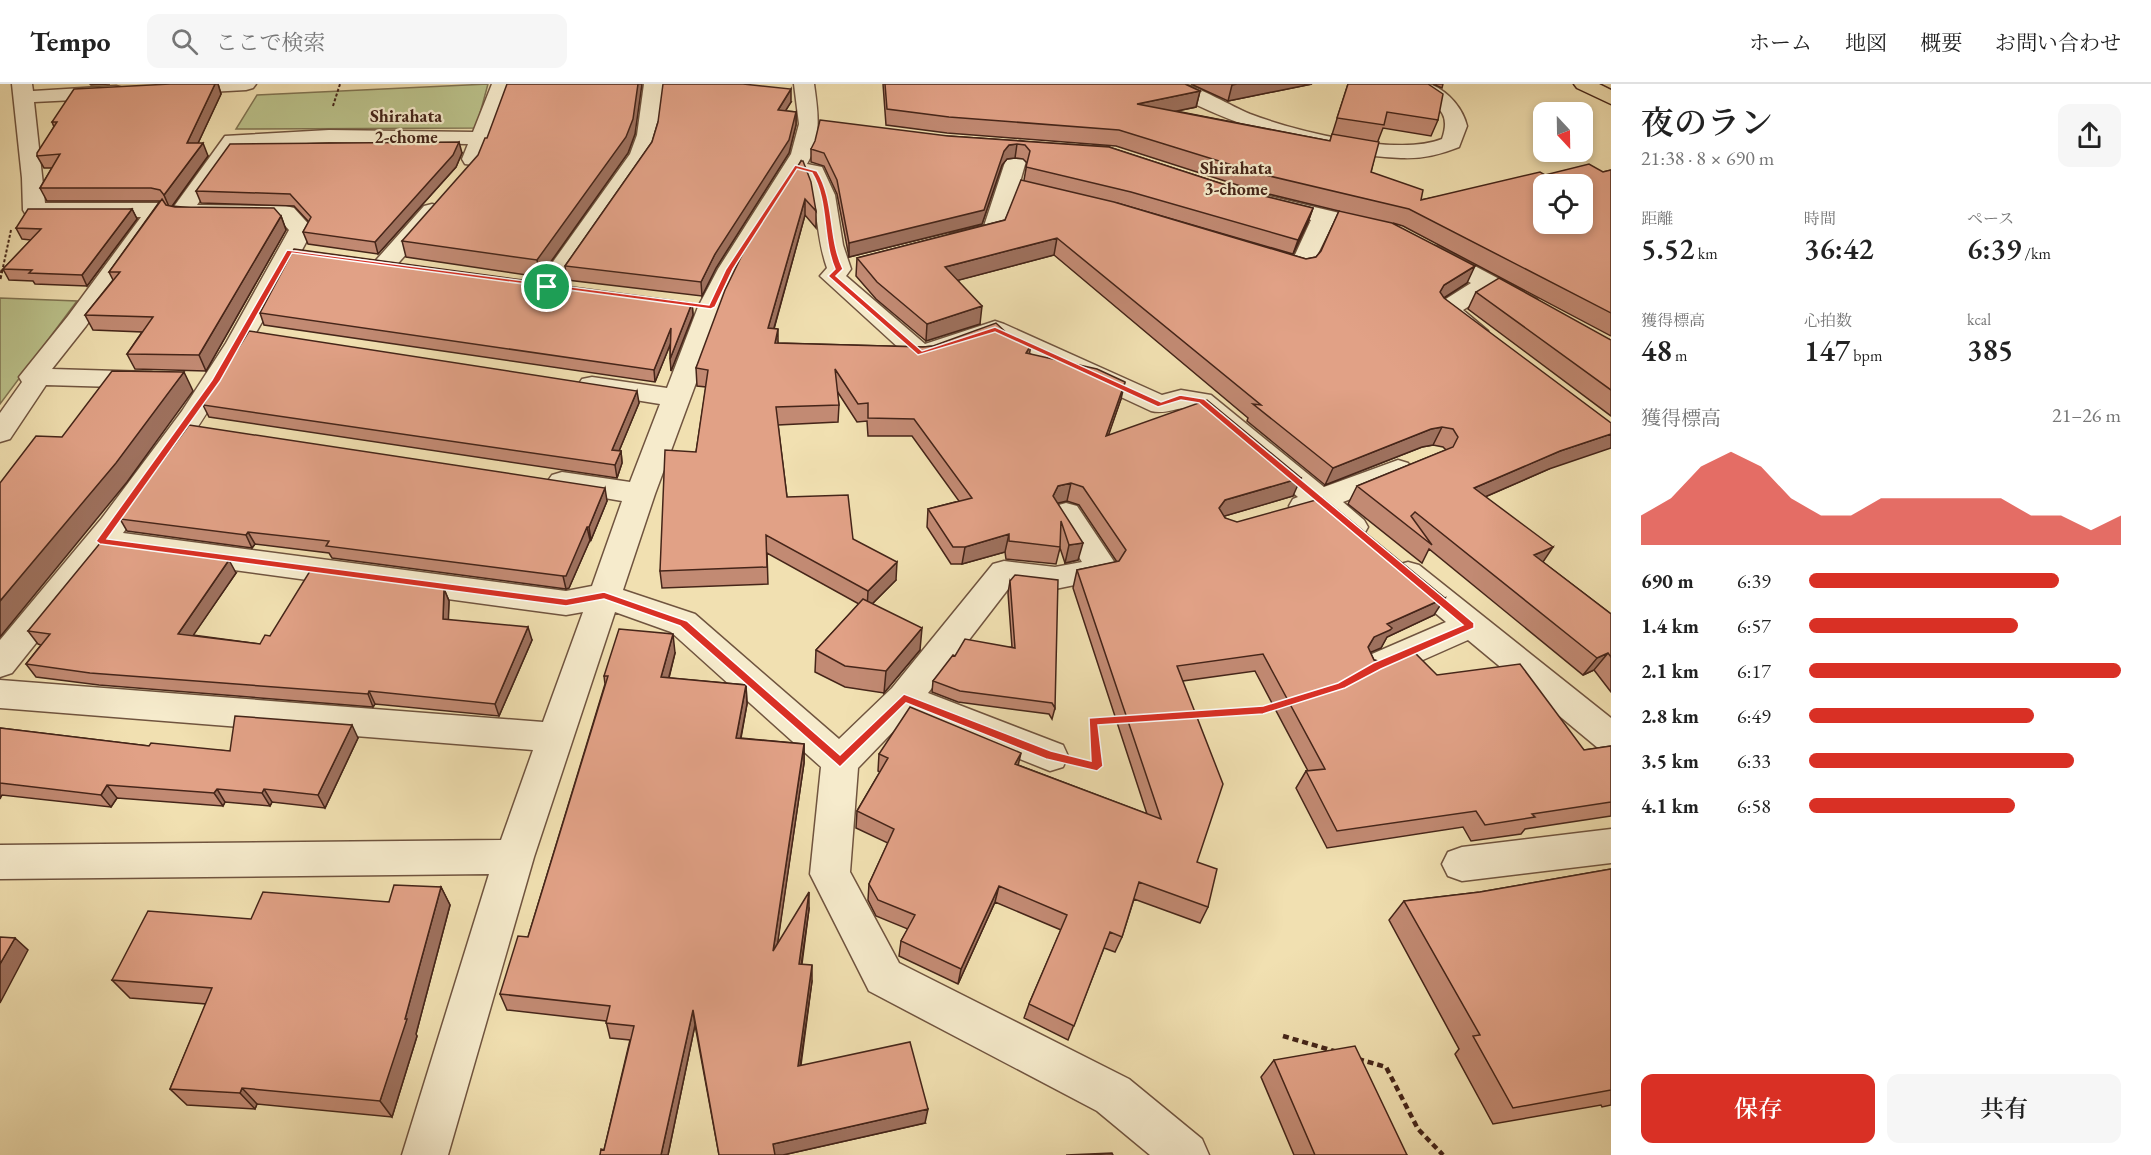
<!DOCTYPE html>
<html lang="ja">
<head>
<meta charset="utf-8">
<style>
  :root { --surface:#fff; --page:#f6f6f6; --text:#222; --muted:#767676; --line:#e0e0e0; --accent:#d93025 }
  body { margin:0; font-family:"EB Garamond","Noto Serif JP",serif; background:var(--page); color:var(--text); height:100vh; display:flex; flex-direction:column; font-size:22px; white-space:nowrap }
  * { box-sizing:border-box; margin:0 }
  p { font-size:20px; color:var(--muted) }
  .icon { flex:none; width:33px; height:33px; fill:none; stroke:currentColor; stroke-width:2; stroke-linecap:round; stroke-linejoin:round }
  .map { position:relative; flex:1; overflow:hidden }
  .side { display:flex; flex-direction:column; background:var(--surface); width:540px }
  .side>* { flex:none }
  .needle { width:39px; rotate:158deg }
  .tools { position:absolute; left:1533px; top:18px; display:grid; gap:12px }
  .tools a { display:grid; place-items:center; width:60px; height:60px; border-radius:12px; background:var(--surface); box-shadow:0 3px 9px #0003; font-size:30px }
  .pin { position:absolute; display:grid; place-items:center; width:51px; height:51px; color:#fff; margin:-26px; border:3px solid #fff; border-radius:50%; box-shadow:0 2px 6px #0007 }
  .round { display:grid; place-items:center; flex:none; width:63px; height:63px; border-radius:12px; background:var(--page) }
  .head { display:flex; align-items:center; justify-content:space-between; height:102px; padding:0 30px }
  h1 { font-size:33px; font-weight:600; line-height:45px }
  .figures { display:grid; grid-template-columns:repeat(3,1fr); gap:9px; height:102px; padding:6px 30px }
  .figures div { display:grid; align-content:center }
  .figures b { font-size:30px; font-weight:600 }
  .figures small { font-size:16px; font-weight:400 }
  .figures p { font-size:16px }
  .chart { height:168px; padding:12px 30px }
  .chart p { display:flex; justify-content:space-between }
  .chart svg { width:100%; height:108px; margin-top:6px; fill:var(--accent); opacity:.7 }
  .button { display:flex; gap:12px; margin-top:auto; padding:12px 30px }
  .button a { flex:1; height:69px; border-radius:12px; background:var(--accent); color:#fff; font-size:24px; font-weight:600; line-height:69px; text-align:center }
  .button a+a { background:var(--page); color:var(--text) }
  ul { padding:0 30px; list-style:none; font-size:20px }
  li { display:grid; grid-template-columns:96px 72px 1fr; align-items:center; height:45px }
  li i { height:15px; border-radius:8px; background:var(--accent) }
  header { display:flex; align-items:center; gap:36px; box-sizing:border-box; height:84px; padding:0 30px; background:var(--surface); border-bottom:2px solid var(--line) }
  header strong { font-size:28px }
  nav { display:flex; gap:33px; margin-inline-start:auto; font-size:21px }
  .search { width:420px; height:54px; background:var(--page); display:flex; align-items:center; gap:15px; box-sizing:border-box; padding:0 21px; border-radius:12px; color:var(--muted); font-size:22px }
  main { display:flex; flex:1; min-height:0 }
  .map>svg:first-child { display:block }
  .green { fill:#bbc28b; stroke:#807452; stroke-width:1.5 }
  .lines { fill:none; stroke-linecap:round; stroke-linejoin:round }
  .minor-casing { stroke:#70543f; stroke-width:3 }
  .highway-casing { stroke:#452519; stroke-width:3 }
  .path-far3 { stroke:#452519; stroke-width:2; stroke-dasharray:3 2; stroke-linecap:butt }
  .path-far2 { stroke:#452519; stroke-width:3; stroke-dasharray:4 2; stroke-linecap:butt }
  .path-far1 { stroke:#452519; stroke-width:4; stroke-dasharray:4.5 3; stroke-linecap:butt }
  .path { stroke:#452519; stroke-width:4.5; stroke-dasharray:6 4; stroke-linecap:butt }
  .minor { fill:#f6ebcc; fill-rule:evenodd }
  .highway { fill:#f1e0b1; fill-rule:evenodd }
  .wall { fill:#c28a73; stroke:#452519; stroke-width:1.5 }
  .shaded-wall { fill:#9e715e; stroke:#452519; stroke-width:1.5 }
  .building { fill:#e1a186; stroke:#452519; stroke-width:1.5; fill-rule:evenodd }
  .route { fill:#d93025; stroke:#fff; stroke-width:1.5; fill-rule:evenodd }
  .labels { text-anchor:middle; dominant-baseline:central; stroke-width:4.5; stroke-linejoin:round; paint-order:stroke }
  .far-neighbourhood-label { font-size:18px; font-weight:bold; fill:#452519; stroke:#f6ebcc }
</style>
</head>
<body>
<header>
<strong>Tempo</strong>
<div class="search"><svg class="icon" aria-label="search" viewBox="0 0 24 24"><circle cx="10" cy="10" r="6"/><path d="M15 15l6 6"/></svg>ここで検索</div>
<nav><a>ホーム</a><a>地図</a><a>概要</a><a>お問い合わせ</a></nav>
</header>
<main>
<div class="map">
<svg width="1611" height="1071" viewBox="0 0 1611 1071">
  <rect width="100%" height="100%" fill="#f1e0b1"/>
  <filter id="stains"><feTurbulence type="fractalNoise" baseFrequency=".00333" numOctaves="4"/><feColorMatrix values="0 0 0 0 .2 0 0 0 0 .09 0 0 0 0 .02 0 0 0 .5 -.17"/></filter>
  <radialGradient id="worn" r=".72"><stop offset=".6" stop-color="#630" stop-opacity="0"/><stop offset="1" stop-color="#630" stop-opacity=".3"/></radialGradient>
  <path class="green" d="M488 0 476 44 236 45 257 11Z
    M0 214 77 217 0 320Z"/>
  <g class="lines">
    <defs>
      <path id="minor" d="M12 0H32L33 7 116 2 123 4 126 8 123 12 116 14 34 18 45 119H157L165 121 168 126 86 242 52 285 151 288 161 290 164 296 161 302 151 304 46 301 10 355 0 358V329L22 298 19 293 68 232 141 133H34L26 131 23 126 22 94Z
        M166 0H256L253 4 246 6 173 10 166 8 163 4Z
        M492 0H512L484 75 481 80 473 81 465 80 462 75 468 60 329 58 238 62 197 121 286 122 294 124 313 145C257 253 196 352 123 449L566 507 592 502 622 417 552 405 547 398 552 391 562 388 630 398 660 320 592 309 582 307 578 301 582 295 592 293 667 304 698 223 718 185 791 70 799 40 794 0H814C818 28 822 54 807 80L822 83 835 111 843 161 851 185 846 192 925 260 986 240 995 237 1004 240 1162 311 1181 306 1211 311 1324 403 1398 376 1408 379 1413 386 1408 393 1343 418 1364 436 1368 443 1364 450C1343 456 1331 441 1316 429L1304 432 1293 429 1289 422 1293 415 1298 413 1193 324C1178 322 1166 331 1151 327L994 254 930 276 921 278 912 276 820 192 827 184C816 154 819 121 805 92L800 91 742 185 724 223 655 410 623 506 695 530 839 655 892 604 993 480 1004 477 1055 483 1082 478 1051 429 1055 422 1066 419 1077 422 1119 485 1114 493 1055 505 1012 500 928 609 1063 661 1068 672 1063 683 1050 687 909 631 858 684 850 788 899 879 1129 995 1202 1055 1209 1071H1150L1097 1027 869 907 810 790 821 683 671 548 615 528 534 773 448 1071H402L489 790 0 795V761L501 756 533 666 0 624V596L543 638 583 528 566 531 108 469 12 589 0 593V556L102 434 182 327 226 259 289 146 280 136 181 135 173 133 170 128 225 52 329 46 473 48Z
        M644 0H664L657 51 651 70 556 208 547 210 538 208 535 203 630 70 637 51Z
        M1160 0C1168 0 1176 0 1183 0 1197 2 1233 23 1250 30 1295 47 1398 73 1442 55 1455 18 1423 22 1407 0 1415 0 1425 0 1432 1 1449 8 1463 25 1467 42L1459 63C1439 71 1422 75 1401 74 1330 71 1250 47 1188 17 1179 12 1166 8 1160 0Z
        M1020 57 1027 59 1030 63 1020 98 1069 107 1072 112 1069 117 1061 119 1016 110 1002 151 958 162 950 160 946 155 950 150 984 142 1010 63 1013 59Z
        M1268 112 1386 140 1390 145 1386 150 1378 152 1332 141 1309 188C1297 191 1261 182 1254 172L1258 167 1266 165 1294 173 1311 136 1260 124 1257 119 1260 114Z
        M432 120 440 122 443 127 440 132 393 185 385 187 377 185 373 180 377 175 424 122Z
        M1431 161 1439 163 1537 215 1540 220 1537 225C1519 230 1505 217 1490 209L1463 226 1488 247 1484 252C1466 257 1445 240 1434 225L1438 220 1471 199 1423 173 1419 168 1423 163Z
        M1408 478 1419 481 1611 634V669L1598 664 1468 556 1389 591 1377 595 1365 591 1360 582 1365 573 1446 538 1397 497 1392 489 1397 481Z
        M1611 745V779L1462 797 1448 792 1442 780 1448 768 1462 763Z"/>
      <path id="highway" d="M1574 0H1599L1611 6V20L1577 4Z"/>
    </defs>
    <use href="#minor" class="minor-casing"/>
    <use href="#highway" class="highway-casing"/>
    <path class="path-far3" d="M333 22 340 0
      M2 188 11 146"/>
    <path class="path-far2" d="M0 195 2 186"/>
    <path class="path-far1" d="M1192 631 1263 626 1276 622
      M1089 681 1097 682 1092 637 1118 636"/>
    <path class="path" d="M1283 952 1334 967
      M1358 975 1386 983 1418 1045 1443 1071"/>
    <use href="#minor" class="minor"/>
    <use href="#highway" class="highway"/>
  </g>
  <path class="wall" d="M90 0H110L91 1Z
    M170 0H218L221 10 198 59 208 72 172 122 281 132 286 146 206 287 135 285 127 270 142 248 93 246 85 231 113 196 109 188 160 117H47L40 104 52 84H44L37 72 54 43 52 38Z
    M883 0H1185L1200 7 1196 23 1176 27 1330 57 1348 0 1438 36 1431 52 1383 44 1378 57 1371 88 1421 116 1545 91 1603 88 1611 86V252L1403 142 1393 139 1467 199 1444 214 1549 385 1485 413 1543 478 1611 530V608L1594 586 1583 591 1429 465 1422 479 1348 420 1357 402 1446 366 1443 363 1433 361 1422 363 1325 401 1247 337 1248 334 1054 171 958 196 980 240 926 257 876 215 856 192 857 174 1005 136 1024 96 1027 79 1023 75 1015 74 1007 75 1002 81 982 140 849 173 837 110 824 82 811 78V65L948 52 1109 63 1244 107 1313 124 1308 138 1293 170 1117 119 1306 175 1316 173 1321 167 1339 127 1256 107 1116 62 947 49 886 41Z
    M1191 0H1312L1228 17Z
    M1433 0H1443L1442 4Z
    M791 18 785 27 796 28V41L789 69 716 184 702 212 567 196 565 182 652 58 658 38Z
    M635 50 628 69 540 193 406 173 402 157Z
    M462 69 456 83 378 170 308 160 303 148 309 138 294 122 201 119 196 107Z
    M801 77 816 127V144L805 131 774 245 778 259 923 263 1013 255 1030 270 1121 315 1108 351 1293 412 1224 432 1225 434 1434 531 1387 553 1381 564 1370 568 1374 576 1437 591 1584 666 1611 662V732L1525 745 1521 750 1471 757 1463 743 1327 764 1296 704 1306 687H1308L1255 587 1183 597 1197 778 1208 823 1200 839 1134 815 1122 853 1115 868 1104 864 1068 956 1024 934 1029 920 1061 846 995 818 958 900 899 872 901 857 908 845 876 832 868 816 869 800 888 759 856 744 857 727 880 688 878 687 879 670 1018 681 1147 730 1073 504 1077 486 1117 478 1079 421 1067 417 1057 419 1078 476 1065 479 1060 464 1056 480 1006 475 1005 468 962 480H951L927 443 928 425 959 417 912 352H868L867 337 857 338 837 307 839 321 838 338 778 341 787 413 853 455 896 496 872 520 920 566 884 609 845 603 815 588 816 566 859 520 767 469 768 500 662 504 660 487 696 368 706 303 697 302 696 284Z
    M132 125 137 135 87 202 35 200 33 197 9 196 3 185 31 156 22 155 16 144Z
    M1476 208 1611 256V332L1468 225Z
    M692 219 693 231 671 287 670 261 655 298 264 241 260 229Z
    M639 319 619 367H621L622 379 617 394 209 333 203 321Z
    M607 417 591 456H590L569 504 566 505 332 474 329 469 255 460 252 464 127 447 120 435Z
    M236 489 193 551 260 560 270 552 444 505 449 517 448 536 532 556 499 632 375 620 373 623 99 601 36 593 26 580 41 561 38 560 28 547Z
    M1010 497 1055 624 1052 635 1049 630 958 618 932 608 933 597 955 572 1012 563 1008 509Z
    M675 569 669 594 746 601 747 620 741 654 804 660V679L777 861 809 825 802 880 812 897 801 981 925 1039 783 1071H719L695 941 668 1071H600L604 1066 630 956 610 954 606 937 507 926 500 910 528 853 605 600 604 592Z
    M0 644 149 662 230 667 358 654 325 724 272 718 270 722 225 718 223 722 117 714 111 723 2 711 0 715Z
    M1611 785V1021L1602 1023 1601 1021 1493 1040 1455 970 1459 965 1389 836 1404 817 1480 808Z
    M441 803 450 821 416 950 417 952 392 1033 257 1020 255 1025 187 1021 170 1005 206 920 130 914 112 896Z
    M1274 976 1407 1071H1294L1261 993Z"/>
  <path class="shaded-wall" d="M215 0H218L221 10 192 72 187 59Z
    M638 0H642L635 50 628 69 540 193 537 176Z
    M1237 0H1312L1228 17 1232 1Z
    M791 5V18L778 39V26Z
    M1200 7 1196 23 1134 36 1137 20Z
    M796 28V41L789 69 716 184 702 212 701 198 715 170Z
    M459 58 462 69 456 83 378 170 375 158Z
    M203 59 208 72 170 125 164 111Z
    M1017 60 1015 74 1007 75 1002 81 982 140 849 173V159L1004 67 1009 61Z
    M805 115V131L769 262 768 244Z
    M1313 124 1308 138 1293 170 1298 156Z
    M132 125 137 135 87 202 82 191Z
    M281 132 286 146 206 287 199 271Z
    M1057 154 1054 171 944 200 945 183Z
    M1475 182 1467 199 1436 219 1440 208 1444 201Z
    M692 219 693 231 671 287 670 275Z
    M982 222 980 240 926 257 927 240Z
    M671 244 672 256 655 298 654 286Z
    M778 245V262L775 259Z
    M1031 261 1028 278 1026 269Z
    M184 288 193 307 127 398 0 553V517Z
    M1125 298 1121 315 1102 370 1106 352Z
    M637 307 639 319 614 379 612 366Z
    M1442 343 1433 361 1422 363 1325 401 1333 384 1431 345Z
    M1611 350V364L1549 385 1464 422 1474 404 1560 367Z
    M621 367 622 379 617 394 615 381Z
    M1301 394 1293 412 1218 434 1219 424 1225 416Z
    M1071 399 1067 417 1054 420 1053 412 1058 402Z
    M605 404 607 417 591 456 589 443Z
    M587 443 590 456 569 504 566 505 563 492Z
    M248 448 255 460 252 464 246 451Z
    M1009 450 1005 468 962 480 965 463Z
    M1083 459 1078 476 1065 479 1069 461Z
    M1553 463 1541 481 1534 471Z
    M229 476 236 489 186 562 178 550Z
    M897 478 896 496 867 525 868 507Z
    M444 505 449 517 448 548 443 535Z
    M1445 514 1434 531 1387 553 1381 564 1364 571 1358 581 1374 553 1387 540Z
    M528 543 532 556 499 632 495 620Z
    M922 544 920 566 884 609 886 587Z
    M673 550 675 569 664 612 661 593Z
    M1608 569 1594 586 1583 591 1597 574Z
    M746 601 747 620 737 673 736 654Z
    M369 607 375 620 373 623 368 610Z
    M352 641 358 654 325 724 318 711Z
    M804 660V679L774 884 773 867Z
    M1021 669 1017 686 1015 680Z
    M107 701 117 714 111 723 101 711Z
    M217 705 225 718 223 722 214 709Z
    M264 705 272 718 270 722 262 709Z
    M999 802 995 818 958 900 961 885Z
    M441 803 450 821 416 950 417 952 392 1033 380 1017 405 935Z
    M809 808V825L799 896V880Z
    M15 854 28 866 0 919V880Z
    M812 881V897L798 996V982Z
    M693 926 695 941 668 1071H661Z
    M242 1004 257 1020 255 1025 240 1009Z
    M928 1025 925 1039 783 1071H773V1060Z"/>
  <path class="building" d="M170 0H215L187 59H203L164 111 160 106 151 104H40L60 70 37 72V69L57 38H52L74 5Z
    M507 0H638L633 35 626 53 537 176 402 157 478 71 485 54H487Z
    M663 0H743L791 5 778 26 796 28 789 56 715 170 701 198 565 182 652 58 658 38Z
    M885 0H1185L1200 7 1137 20 1330 57 1332 50 1379 58 1371 88 1423 106 1421 116 1540 88 1545 91 1589 80 1603 88 1611 86V229L1409 125 1261 90 1119 46 949 33 887 25ZM1544 100H1582V140H1544Z
    M1348 0H1428L1443 10 1438 36 1387 28 1384 41 1337 34Z
    M820 36 948 52 1109 63 1244 107 1313 124 1298 156 1131 108 1026 83 1030 67 1025 61 1017 60 1009 61 1004 67 984 126 849 159 837 96 824 69 811 65 815 57Z
    M459 58 453 71 375 158 303 148 311 133 290 110 196 107 230 60Z
    M801 77H803L811 98 816 127 805 115 768 244 778 245 775 259 923 263 933 262 996 239 1013 255 1031 261 1026 269 1097 285 1125 298 1106 352 1207 316 1301 394 1225 416 1219 424 1225 434 1237 438 1323 414 1445 514 1387 540 1392 544 1390 546 1374 553 1368 563 1374 576 1388 580 1415 569 1437 591 1520 580 1584 666 1611 662V718L1532 730 1535 733 1485 741 1476 727 1337 747 1306 687 1325 685 1263 570 1177 582 1223 700 1197 778 1217 785 1208 823 1139 798 1122 853 1110 848 1074 942 1029 920 1067 831 999 802 961 885 901 857 915 831 878 816 869 800 894 745 857 727 888 674 879 670 910 623 1021 669 1015 680 1161 735 1077 486 1119 477 1126 466 1083 403 1071 399 1058 402 1053 412 1083 459 1069 461 1061 437 1060 463 1009 457V450L965 463H953L928 425 972 414 914 335 868 334V319L858 320 835 285 839 321 776 323 787 413 848 411 853 455 897 478 868 507 766 451 767 483 660 487 665 366 696 368 708 286 696 284 725 206 743 169Z
    M1021 96 1114 118 1306 175 1316 173 1321 167 1339 127 1392 139 1475 182 1444 201 1440 208 1444 214 1611 339V350L1560 367 1474 404 1553 463 1534 471 1611 530V573L1608 569 1597 574 1415 428 1411 432 1432 461 1357 402 1453 363 1458 353 1453 345 1442 343 1431 345 1333 384 1253 320 1261 321 1057 154 945 183 982 222 927 240 877 198 857 174 1005 136Z
    M162 115 166 121 175 123 274 124 281 132 199 271 127 270 153 233 85 231 120 188H109Z
    M28 125H132L82 191 29 189 32 186 3 185 41 145 16 144Z
    M294 165 692 219 670 275 671 244 654 286 260 229Z
    M1499 194 1611 256V306L1476 208Z
    M249 247 637 307 612 366 621 367 615 381 203 321Z
    M112 287 184 288 116 379 0 517V399L36 352 62 353Z
    M189 341 605 404 589 443H587L566 492H563L326 462 329 457 248 448 246 451 120 435Z
    M101 458 229 476 178 550 260 560 265 551 270 552 310 487 444 505 443 535 528 543 495 620 369 607 368 610 90 589 26 580 50 550 28 547Z
    M1015 491 1058 496 1055 624 1052 619 960 607 933 597 953 571 955 572 965 555 1015 564 1010 497Z
    M863 515 922 544 886 587 845 582 816 566Z
    M619 545 673 550 661 593 746 601 736 654 804 660 773 867 809 808 799 880 812 881 798 982 910 958 928 1025 773 1060 775 1071H719L693 926 661 1071H600L601 1065 604 1066 634 942 606 939 610 922 500 910 518 852 528 853 608 592H604Z
    M235 632 352 641 318 711 264 705 262 709 217 705 214 709 107 701 101 711 0 699V644L149 662 151 659 230 667Z
    M1611 785V1006L1513 1024 1473 952 1480 951 1404 817 1480 808Z
    M394 801 441 803 405 935H407L380 1017 242 1004 240 1009 170 1005 212 904 112 896 148 827 251 835 263 808 389 818Z
    M0 853 15 854 0 880Z
    M1355 962 1407 1071H1315L1274 976Z
    M1112 1069 1113 1071H1066Z"/>
  <path class="route" d="M795 81 817 87C835 116 828 154 843 185L836 192 922 267 995 243 1161 318 1180 311 1204 315 1474 539V544L1381 585 1345 604 1263 630 1098 641 1103 682 1097 687 1046 675 906 619 840 683 680 542 604 515 566 522 100 460 96 457 212 296 287 166 709 221 726 185ZM797 85 812 89C829 117 822 155 835 185L828 192 918 271 995 248 1158 323 1181 316 1199 319 1463 541 1373 579 1338 599 1263 622 1089 634 1091 677 1051 667 904 610 840 671 687 537 604 508 566 515 107 455 220 297 292 169 711 225 715 223 733 185Z"/>
  <g class="labels">
    <g class="far-neighbourhood-label">
      <text x="406" y="31">Shirahata<tspan x="406" dy="21">2-chome</tspan></text>
      <text x="1236" y="83">Shirahata<tspan x="1236" dy="21">3-chome</tspan></text>
    </g>
  </g>
  <rect width="100%" height="100%" filter="url(#stains)"/>
  <rect width="100%" height="100%" fill="url(#worn)"/>
</svg>
<div class="tools">
<a><svg class="needle" viewBox="-14 -14 28 28"><path d="M0-13l5 13h-10z" fill="#e53935"/><path d="M0 13l5-13h-10z" fill="#767676"/></svg></a>
<a><svg class="icon" aria-label="locate" viewBox="0 0 24 24"><circle cx="12" cy="12" r="6"/><path d="M12 2v4M12 18v4M2 12h4M18 12h4"/></svg></a>
</div>
<div class="pin" style="left:547px;top:203px;background:#1e9e55"><svg class="icon" aria-label="arrive" viewBox="0 0 24 24"><path d="M6 21V4h12l-3 4 3 4H6"/></svg></div>
</div>
<section class="side">
<div class="head"><div><h1>夜のラン</h1><p>21:38 · 8 × 690 m</p></div><a class="round"><svg class="icon" aria-label="share" viewBox="0 0 24 24"><path d="M12 15V3M7 8l5-5 5 5M5 13v7h14v-7"/></svg></a></div>
<div class="figures">
<div><p>距離</p><b>5.52<small> km</small></b></div>
<div><p>時間</p><b>36:42</b></div>
<div><p>ペース</p><b>6:39<small> /km</small></b></div>
</div>
<div class="figures">
<div><p>獲得標高</p><b>48<small> m</small></b></div>
<div><p>心拍数</p><b>147<small> bpm</small></b></div>
<div><p>kcal</p><b>385</b></div>
</div>
<div class="chart"><p><span>獲得標高</span>21–26 m</p>
<svg viewBox="0 0 160 44" preserveAspectRatio="none"><path d="M0 44V32L10 25L20 12L30 6L40 12L50 25L60 32L70 32L80 25L90 25L100 25L110 25L120 25L130 32L140 32L150 38L160 32V44z"/></svg>
</div>
<ul>
<li><b>690 m</b>6:39<i style="width:80%"></i></li>
<li><b>1.4 km</b>6:57<i style="width:67%"></i></li>
<li><b>2.1 km</b>6:17<i style="width:100%"></i></li>
<li><b>2.8 km</b>6:49<i style="width:72%"></i></li>
<li><b>3.5 km</b>6:33<i style="width:85%"></i></li>
<li><b>4.1 km</b>6:58<i style="width:66%"></i></li>
</ul>
<div class="button"><a>保存</a><a>共有</a></div>
</section>
</main>
</body>
</html>
